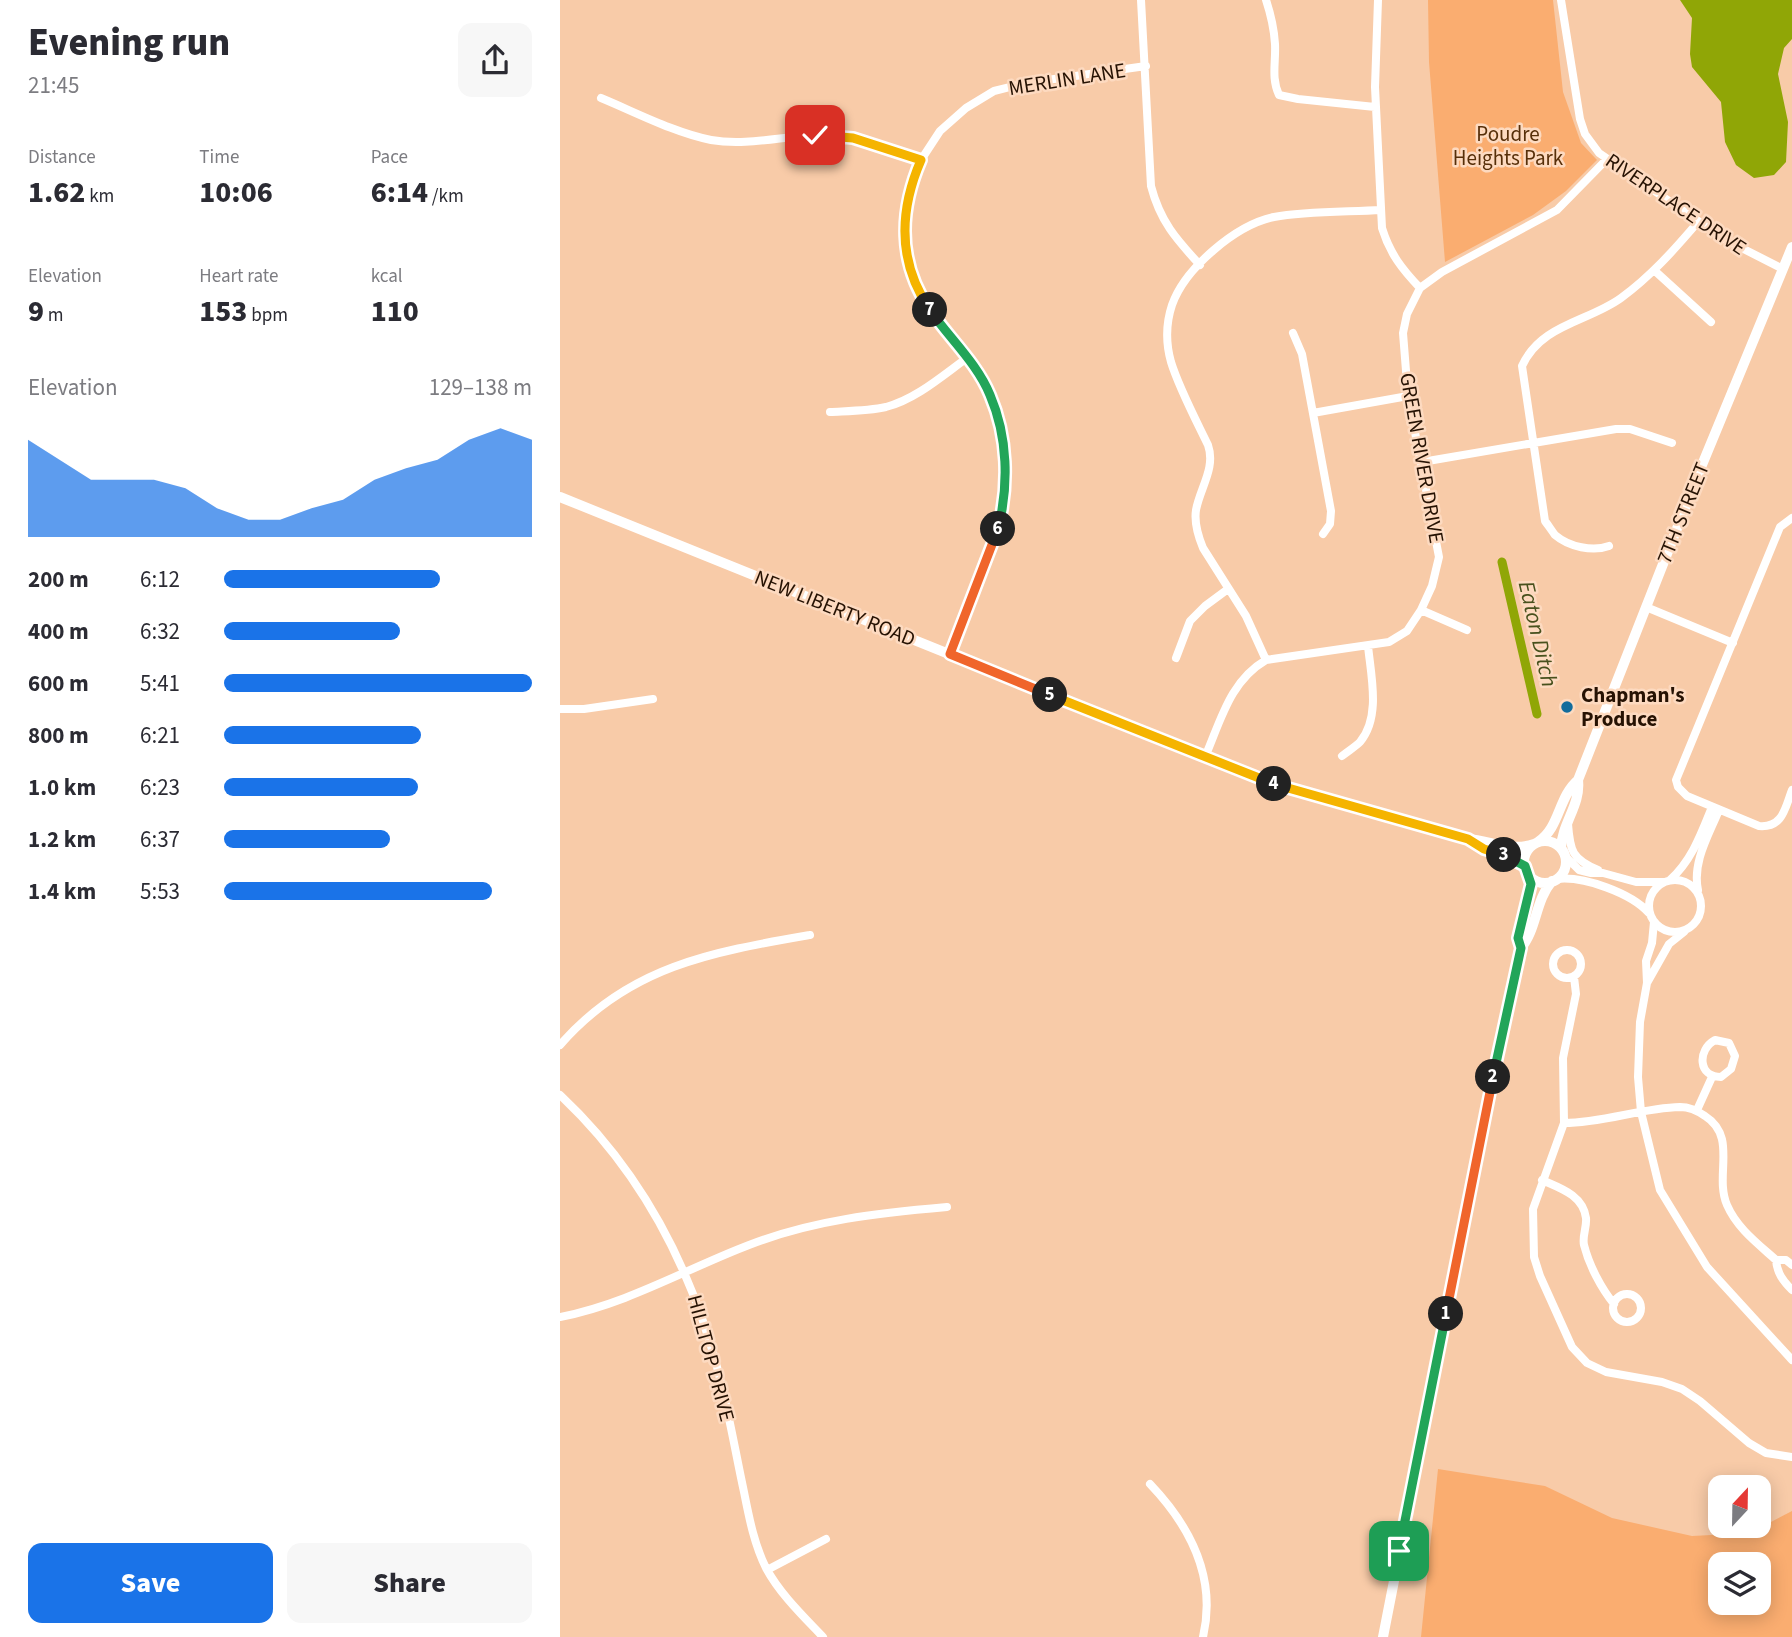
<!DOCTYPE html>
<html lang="en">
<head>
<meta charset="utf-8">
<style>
  :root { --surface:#fff; --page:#f7f7f7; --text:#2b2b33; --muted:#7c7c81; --accent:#1a73e8 }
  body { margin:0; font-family:"Source Sans 3",sans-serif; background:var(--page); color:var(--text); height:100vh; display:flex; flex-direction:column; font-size:26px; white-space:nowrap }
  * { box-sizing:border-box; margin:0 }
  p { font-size:23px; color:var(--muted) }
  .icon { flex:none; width:38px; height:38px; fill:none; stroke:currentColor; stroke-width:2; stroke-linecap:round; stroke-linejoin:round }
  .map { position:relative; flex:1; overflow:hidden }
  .side { display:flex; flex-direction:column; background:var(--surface); width:560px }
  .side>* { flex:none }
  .needle { width:46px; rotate:22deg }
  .tools { position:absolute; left:1148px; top:1475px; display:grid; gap:14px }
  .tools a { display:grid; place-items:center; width:63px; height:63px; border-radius:14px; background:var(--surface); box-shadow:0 4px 18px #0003; font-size:35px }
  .pin { position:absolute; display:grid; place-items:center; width:60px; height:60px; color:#fff; margin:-30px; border-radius:14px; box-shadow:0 4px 10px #0006 }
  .km { position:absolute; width:35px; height:35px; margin:-18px; border-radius:50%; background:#222; color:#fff; font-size:19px; line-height:35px; text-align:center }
  .round { display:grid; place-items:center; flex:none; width:74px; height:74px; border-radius:14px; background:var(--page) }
  .overview { display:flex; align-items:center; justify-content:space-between; height:119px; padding:0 28px }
  h1 { font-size:38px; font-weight:800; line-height:52px }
  .metrics { display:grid; grid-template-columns:repeat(3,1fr); gap:10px; height:119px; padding:7px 28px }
  .metrics div { display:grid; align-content:center }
  .metrics b { font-size:30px; font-weight:800 }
  .metrics small { font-size:19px; font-weight:400 }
  .metrics p { font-size:19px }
  .chart { height:196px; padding:14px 28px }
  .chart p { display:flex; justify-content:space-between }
  .chart svg { width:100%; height:126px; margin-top:7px; fill:var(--accent); opacity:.7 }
  .button { display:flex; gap:14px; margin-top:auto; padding:14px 28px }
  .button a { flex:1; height:80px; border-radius:14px; background:var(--accent); color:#fff; font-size:28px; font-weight:800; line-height:80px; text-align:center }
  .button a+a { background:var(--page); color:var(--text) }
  ul { padding:0 28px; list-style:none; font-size:23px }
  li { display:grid; grid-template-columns:112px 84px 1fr; align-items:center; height:52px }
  li i { height:18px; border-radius:9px; background:var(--accent) }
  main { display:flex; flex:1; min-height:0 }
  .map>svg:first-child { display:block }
  .green { fill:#faad70; fill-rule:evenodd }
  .water { fill:#90a606 }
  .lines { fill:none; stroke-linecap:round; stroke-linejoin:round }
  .canal { stroke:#90a606; stroke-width:9 }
  .minor { stroke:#fff; stroke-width:8 }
  .tertiary { stroke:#fff; stroke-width:10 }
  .split-1-casing { stroke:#fff; stroke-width:14 }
  .split-2-casing { stroke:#fff; stroke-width:14 }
  .split-3-casing { stroke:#fff; stroke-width:14 }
  .split-4-casing { stroke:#fff; stroke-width:14 }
  .split-5-casing { stroke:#fff; stroke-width:14 }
  .split-6-casing { stroke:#fff; stroke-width:14 }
  .split-7-casing { stroke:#fff; stroke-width:14 }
  .split-8-casing { stroke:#fff; stroke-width:14 }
  .split-1 { stroke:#22a559; stroke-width:9 }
  .split-2 { stroke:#f0652b; stroke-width:9 }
  .split-3 { stroke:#22a559; stroke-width:9 }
  .split-4 { stroke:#f5b400; stroke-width:9 }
  .split-5 { stroke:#f5b400; stroke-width:9 }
  .split-6 { stroke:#f0652b; stroke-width:9 }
  .split-7 { stroke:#22a559; stroke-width:9 }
  .split-8 { stroke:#f5b400; stroke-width:9 }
  .poi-dot { fill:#126c9c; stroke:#fddac0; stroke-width:2.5 }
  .labels { text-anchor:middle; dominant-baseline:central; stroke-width:5; stroke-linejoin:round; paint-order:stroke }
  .street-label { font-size:21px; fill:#261203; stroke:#fddac0 }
  .park-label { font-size:21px; fill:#572f09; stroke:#fddac0 }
  .poi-label { font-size:21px; font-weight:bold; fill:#261203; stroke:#fddac0; text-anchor:start }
  .water-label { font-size:23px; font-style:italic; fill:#48511d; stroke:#fddac0 }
</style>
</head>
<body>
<main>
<section class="side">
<div class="overview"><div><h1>Evening run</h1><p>21:45</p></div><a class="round"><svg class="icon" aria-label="share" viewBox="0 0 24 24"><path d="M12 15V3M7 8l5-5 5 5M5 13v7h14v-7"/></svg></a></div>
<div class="metrics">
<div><p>Distance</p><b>1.62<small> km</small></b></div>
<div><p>Time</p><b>10:06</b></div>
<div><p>Pace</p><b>6:14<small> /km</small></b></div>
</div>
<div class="metrics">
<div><p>Elevation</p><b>9<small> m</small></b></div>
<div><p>Heart rate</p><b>153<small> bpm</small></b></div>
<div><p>kcal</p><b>110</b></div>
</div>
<div class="chart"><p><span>Elevation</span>129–138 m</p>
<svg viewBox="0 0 160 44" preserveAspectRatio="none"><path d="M0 44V10L10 17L20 24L30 24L40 24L50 27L60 34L70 38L80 38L90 34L100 31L110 24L120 20L130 17L140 10L150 6L160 10V44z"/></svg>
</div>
<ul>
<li><b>200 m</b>6:12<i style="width:70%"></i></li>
<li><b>400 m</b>6:32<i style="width:57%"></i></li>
<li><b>600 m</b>5:41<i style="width:100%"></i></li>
<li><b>800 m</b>6:21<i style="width:64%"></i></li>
<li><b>1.0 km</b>6:23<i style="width:63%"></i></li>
<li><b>1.2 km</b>6:37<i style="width:54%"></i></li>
<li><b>1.4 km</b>5:53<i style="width:87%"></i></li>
</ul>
<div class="button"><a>Save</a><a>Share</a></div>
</section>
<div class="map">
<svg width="1232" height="1637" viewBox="0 0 1232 1637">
  <rect width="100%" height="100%" fill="#f8cba8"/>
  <path class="green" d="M868 0H993L1003 92 1021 143 1037 160 1006 191 973 215 885 262 869 62Z
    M878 1469 985 1486 1052 1518 1132 1536 1190 1533 1232 1511V1637H861ZM1199 1564V1603H1160V1564Z"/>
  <path class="water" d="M1120 0H1232V39L1224 48 1218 74 1228 122 1226 162 1214 175 1194 178 1176 165 1165 142 1161 102 1132 67 1130 54 1132 18Z"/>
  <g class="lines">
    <path class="canal" d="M942 562 977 714"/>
    <path class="minor" d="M581 0 591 186C600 221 616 239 640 265
      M706 0C711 15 714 28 715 44 716 62 711 78 719 95L738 99 815 107
      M818 0 815 87 822 228C830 254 842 269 860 288
      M1001 0 1020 119 1025 134 1039 153 1166 240 1223 269
      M41 98C75 112 115 133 151 140 190 147 229 134 268 135 300 136 331 149 361 160
      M1095 271 1151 322
      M733 333 742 354 771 511 770 524 763 534
      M270 412C288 411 308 411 326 407 356 399 382 376 407 358
      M753 413 848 396
      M862 462 1056 429H1070L1112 443
      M1232 518 1220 527 1116 780 1118 787 1127 796 1199 826C1223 828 1225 808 1232 790
      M1049 546C1033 552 1009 547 995 535 992 531 988 525 985 521L962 366C981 324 1028 322 1061 298 1091 276 1114 250 1138 222
      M1086 607 1173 643
      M861 610 907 630
      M390 654 439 527 445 479V439L430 393 407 358 364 302 351 276 344 239 349 191 361 160 380 131 406 108 434 91 466 83 586 66
      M616 658 630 621 645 606 668 589
      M706 660 686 616 643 548C638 536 634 523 636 510 640 488 656 468 648 445 636 420 619 388 611 362 606 344 606 323 612 305 625 268 676 225 714 217 746 211 787 212 821 210
      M0 709H24L93 699
      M782 756C788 751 795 747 800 742 821 717 811 676 808 646
      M645 757C661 720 670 681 706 660L829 642 847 631 861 610 872 586 879 557 848 396 843 333 847 314 860 288 882 272 997 210 1047 159
      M1008 824C1010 851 1012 859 1038 870
      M1006 857 1019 870 1031 873H1043L1076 882H1104
      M997 879C1024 876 1071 893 1089 913
      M1089 906a26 26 0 1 1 52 0a26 26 0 1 1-52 0Z
      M1110 880C1132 860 1141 834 1152 807
      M1138 890C1132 862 1149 835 1159 810
      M1094 922 1092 943 1086 961 1087 983 1080 1022 1078 1077 1081 1112 1100 1190 1147 1267 1232 1360
      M993 964a14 14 0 1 1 28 0a14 14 0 1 1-28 0Z
      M1014 977 1016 994 1003 1058 1004 1123 973 1209 974 1257 980 1276 1012 1347 1027 1363 1046 1372 1102 1382 1122 1389 1140 1401 1189 1443 1206 1453 1232 1457
      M1087 983 1109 944 1124 932
      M1155 1040 1169 1043 1175 1056 1171 1069 1161 1077C1138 1077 1137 1050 1155 1040Z
      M0 1045C69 966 152 952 250 935
      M0 1095C79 1169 129 1263 157 1367 168 1408 175 1450 184 1492 189 1517 194 1544 206 1568 220 1594 243 1616 263 1637
      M1137 1110 1152 1077
      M1004 1123C1043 1123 1081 1108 1120 1107 1130 1107 1138 1111 1145 1116 1178 1137 1154 1175 1167 1205 1177 1228 1197 1243 1216 1260H1226L1232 1265
      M982 1180C1000 1188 1023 1195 1026 1218 1027 1227 1022 1236 1024 1245 1029 1265 1041 1288 1054 1304
      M1216 1260C1217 1273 1223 1281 1232 1290
      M1053 1308a14 14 0 1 1 28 0a14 14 0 1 1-28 0Z
      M0 1317C67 1304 126 1269 189 1245 253 1220 319 1213 387 1207
      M590 1484C630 1526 657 1577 643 1637
      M207 1570 266 1539"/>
    <path class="tertiary" d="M0 497 681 772 737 791 908 839C931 841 951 852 974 844
      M911 841C928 851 950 853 965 866
      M964 862a21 21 0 1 1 42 0a21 21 0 1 1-42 0Z
      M978 842C1000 828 998 797 1018 780L1142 465 1232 247
      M1001 848C1002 823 1021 805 1018 780
      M961 948C953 923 974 900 969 875
      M823 1637 932 1082 961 948C977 929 975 901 992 881"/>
  </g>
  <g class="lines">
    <defs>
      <path id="split-1" d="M839 1551 886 1314"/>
      <path id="split-2" d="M886 1314 933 1077"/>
      <path id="split-3" d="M933 1077 961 948 958 938 971 884 965 866 944 855"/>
      <path id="split-4" d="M714 784 908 839 924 849 944 855"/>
      <path id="split-5" d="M490 695 714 784"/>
      <path id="split-6" d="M438 529 390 654 490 695"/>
      <path id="split-7" d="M370 310C389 338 417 363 430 395 448 437 449 485 438 529"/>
      <path id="split-8" d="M255 135 293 138 361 160C339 211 338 263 370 310"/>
    </defs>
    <use href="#split-1" class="split-1-casing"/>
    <use href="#split-2" class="split-2-casing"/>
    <use href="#split-3" class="split-3-casing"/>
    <use href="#split-4" class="split-4-casing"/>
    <use href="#split-5" class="split-5-casing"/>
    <use href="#split-6" class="split-6-casing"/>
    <use href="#split-7" class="split-7-casing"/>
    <use href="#split-8" class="split-8-casing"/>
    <use href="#split-1" class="split-1"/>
    <use href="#split-2" class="split-2"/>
    <use href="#split-3" class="split-3"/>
    <use href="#split-4" class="split-4"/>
    <use href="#split-5" class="split-5"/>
    <use href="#split-6" class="split-6"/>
    <use href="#split-7" class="split-7"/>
    <use href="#split-8" class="split-8"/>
  </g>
  <circle class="poi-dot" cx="1007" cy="707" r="7"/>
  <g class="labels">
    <g class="street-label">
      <text transform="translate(507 79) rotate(-9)">MERLIN LANE</text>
      <text transform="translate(1116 204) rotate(34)">RIVERPLACE DRIVE</text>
      <text transform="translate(862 458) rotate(80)">GREEN RIVER DRIVE</text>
      <text transform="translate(1123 513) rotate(-68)">7TH STREET</text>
      <text transform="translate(275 608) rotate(22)">NEW LIBERTY ROAD</text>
      <text transform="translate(151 1358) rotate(75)">HILLTOP DRIVE</text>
    </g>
    <g class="park-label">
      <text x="948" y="134">Poudre<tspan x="948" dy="24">Heights Park</tspan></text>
    </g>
    <g class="poi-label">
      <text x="1021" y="695">Chapman's<tspan x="1021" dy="24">Produce</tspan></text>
    </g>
    <g class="water-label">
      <text transform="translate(978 634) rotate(77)">Eaton Ditch</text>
    </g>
  </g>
</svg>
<div class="tools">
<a><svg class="needle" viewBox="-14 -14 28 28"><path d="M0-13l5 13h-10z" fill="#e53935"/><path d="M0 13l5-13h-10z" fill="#7c7c81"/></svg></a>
<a><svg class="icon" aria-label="layers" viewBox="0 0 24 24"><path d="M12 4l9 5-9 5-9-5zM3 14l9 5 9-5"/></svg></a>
</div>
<div class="pin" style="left:839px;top:1551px;background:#1e9e55"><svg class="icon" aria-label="arrive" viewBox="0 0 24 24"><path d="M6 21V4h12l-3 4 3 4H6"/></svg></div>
<div class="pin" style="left:255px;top:135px;background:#d93025"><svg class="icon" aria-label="check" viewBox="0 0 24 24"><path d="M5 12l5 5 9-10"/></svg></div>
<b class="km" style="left:886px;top:1314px">1</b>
<b class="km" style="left:933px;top:1077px">2</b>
<b class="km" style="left:944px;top:855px">3</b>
<b class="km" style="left:714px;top:784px">4</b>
<b class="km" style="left:490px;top:695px">5</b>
<b class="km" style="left:438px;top:529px">6</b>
<b class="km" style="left:370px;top:310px">7</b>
</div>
</main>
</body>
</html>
